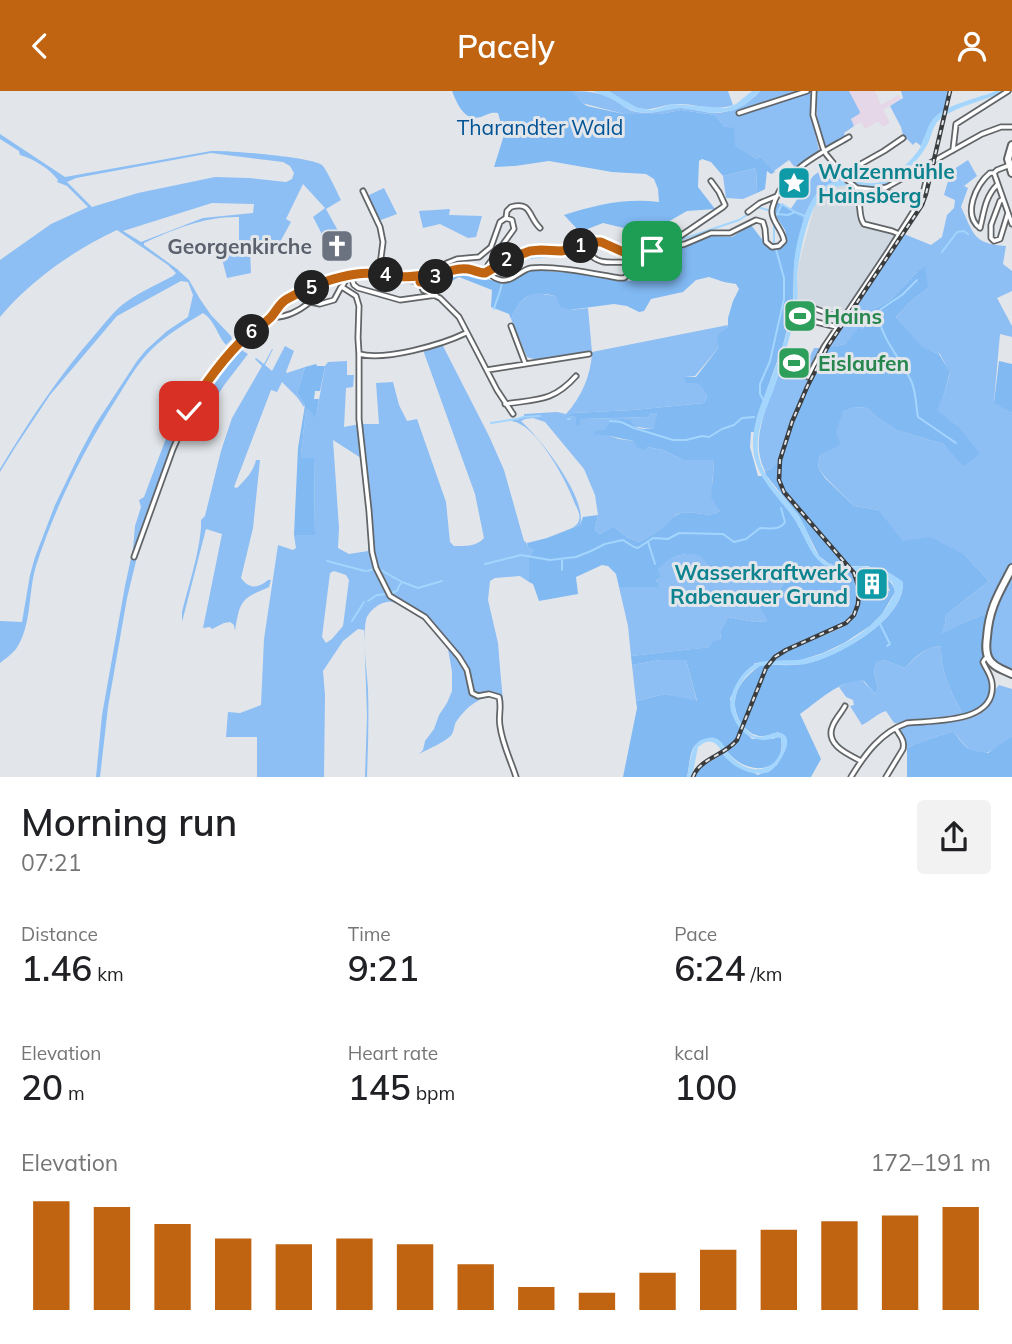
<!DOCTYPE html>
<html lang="en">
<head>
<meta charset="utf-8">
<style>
  :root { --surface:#fff; --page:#f2f2f2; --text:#202124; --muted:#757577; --accent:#c06411 }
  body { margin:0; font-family:Mulish,sans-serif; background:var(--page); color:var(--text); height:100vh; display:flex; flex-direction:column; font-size:26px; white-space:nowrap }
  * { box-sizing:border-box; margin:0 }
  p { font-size:23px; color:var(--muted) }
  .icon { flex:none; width:38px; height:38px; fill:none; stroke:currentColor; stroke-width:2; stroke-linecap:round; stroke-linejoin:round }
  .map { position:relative; height:686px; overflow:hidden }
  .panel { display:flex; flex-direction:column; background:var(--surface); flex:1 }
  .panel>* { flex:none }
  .pin { position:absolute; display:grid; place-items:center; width:60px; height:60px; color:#fff; margin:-30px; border-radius:14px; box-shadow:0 4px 10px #0006 }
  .km { position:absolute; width:35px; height:35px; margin:-18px; border-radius:50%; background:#222; color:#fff; font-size:19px; line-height:35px; text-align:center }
  .round { display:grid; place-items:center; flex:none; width:74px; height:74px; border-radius:7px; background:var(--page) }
  .head { display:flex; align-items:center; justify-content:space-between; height:119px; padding:0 21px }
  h1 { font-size:38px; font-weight:600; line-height:52px }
  .metrics { display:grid; grid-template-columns:repeat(3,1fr); gap:10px; height:119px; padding:7px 21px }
  .metrics div { display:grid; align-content:center }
  .metrics b { font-size:35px; font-weight:600 }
  .metrics small { font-size:19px; font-weight:400 }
  .metrics p { font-size:19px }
  .chart { height:196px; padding:14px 21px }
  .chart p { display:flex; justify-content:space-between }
  .chart svg { width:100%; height:126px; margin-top:7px; stroke:var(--accent); stroke-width:6 }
  header { display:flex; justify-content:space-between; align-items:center; height:91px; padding:0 21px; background:var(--accent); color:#fff; font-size:32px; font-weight:600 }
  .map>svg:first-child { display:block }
  .built { fill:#d0d9e2 }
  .education { fill:#e5d6e8 }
  .green { fill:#8dbef4; fill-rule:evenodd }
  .forest { fill:#81b9f3; fill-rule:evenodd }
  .water { fill:#a3d5fd }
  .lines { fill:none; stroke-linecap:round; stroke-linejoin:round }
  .stream { stroke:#a3d5fd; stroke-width:2 }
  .minor-casing { stroke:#626568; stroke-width:7 }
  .major-casing { stroke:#626568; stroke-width:10 }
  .minor { stroke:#fff; stroke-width:3.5 }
  .major { stroke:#fff; stroke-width:6 }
  .rail-casing { stroke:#3a3c3d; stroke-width:4.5 }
  .rail { stroke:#e2e6ea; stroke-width:2; stroke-dasharray:5; stroke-linecap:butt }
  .route-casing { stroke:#fff; stroke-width:14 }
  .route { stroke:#c06411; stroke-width:9 }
  .labels { text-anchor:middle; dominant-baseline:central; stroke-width:6; stroke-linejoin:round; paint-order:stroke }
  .park-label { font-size:21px; fill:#005395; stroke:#e2e6ea }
  .culture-label { font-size:21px; font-weight:bold; fill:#0d838f; stroke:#e2e6ea; text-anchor:start }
  .worship-label { font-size:21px; font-weight:bold; fill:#5b616d; stroke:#e2e6ea; text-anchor:end }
  .leisure-label { font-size:21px; font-weight:bold; fill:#27864d; stroke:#e2e6ea; text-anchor:start }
</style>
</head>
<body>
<header><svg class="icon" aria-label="back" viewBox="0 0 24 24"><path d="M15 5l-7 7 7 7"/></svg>Pacely<svg class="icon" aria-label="person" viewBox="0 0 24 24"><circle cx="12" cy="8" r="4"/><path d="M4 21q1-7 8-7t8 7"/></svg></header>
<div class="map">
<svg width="1012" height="686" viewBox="0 0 1012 686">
  <rect width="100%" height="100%" fill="#e2e6ea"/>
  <path class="built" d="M942 27H944L928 100 923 115 869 197 800 315 781 370 780 389 785 400 855 482 860 497V514L855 524 847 533 786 560 776 566 766 579 738 650 729 659 706 672 697 680 694 686H692L695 678 699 674 727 657 736 648 764 578 774 565 785 558 837 536 858 503 856 491 848 477 784 401 778 390 777 384 779 369 798 314 821 266 846 227 797 212 798 176 814 116 823 103 836 96 849 94 853 103 860 110 862 133 901 143 924 107Z
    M859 482 874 486 885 491 890 496V500L888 504 862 507V501Z"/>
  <path class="education" d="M849 0H875L881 14 898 4 901 8 883 19 890 32 882 36 880 32 877 31 865 38 861 31 854 35 851 28 859 23Z"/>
  <path class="green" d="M567 0C584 0 599 0 614 9 622 13 628 20 637 21 653 24 666 17 680 17 691 17 702 21 713 22 732 22 748 14 760 0H849L860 21 859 23 851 28 854 35 844 42 845 46 826 56C819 44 816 28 817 14H811L810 20 819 59 796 78 789 69 774 80 760 65 757 68 734 55 725 36 715 24 681 19 660 23H624L574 10Z
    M608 0H728L733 14C714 21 695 12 677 13 663 13 652 21 638 17 627 14 618 5 608 0Z
    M901 0H949L944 20C931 28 926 42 921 55L916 51 913 54 903 44 901 36 890 15 903 7Z
    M0 43 65 86 211 60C227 59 313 66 322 74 327 79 337 101 341 109L326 118 342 147 326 151 313 126 325 117 303 93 286 128 291 131 280 151 269 148 263 160H250L251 182 227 187 221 164 239 160V126C206 125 174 138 144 152V154L177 178 189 189 200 208 211 224 231 245 232 248 226 254C217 244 214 228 203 222 185 233 166 244 151 259 137 273 127 291 117 307 83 360 55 416 36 475 28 501 32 535 16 558 12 563 5 568 0 572V530L22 531 30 484 35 466 55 414 79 364 95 334 137 270 146 259 167 240 188 226 193 204 188 191 181 190 117 225 50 304 16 355 0 381V378C28 332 57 287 93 246 102 236 111 223 122 214 137 202 156 194 173 185L176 182 168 174 117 139C74 159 31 189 0 226V169L51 133 88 116 67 95 57 91 58 89C50 78 34 68 20 64L19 60 0 48ZM211 62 283 71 290 75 294 82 292 88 286 91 249 87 215 86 138 102 92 116 67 91 76 87ZM212 112 254 113 253 122 203 127 141 151 123 140Z
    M968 69 977 85 964 95 968 97 961 116C974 143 973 153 1006 155L1003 173 1012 180V200L997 207 1012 235V246L1000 243 994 311 1012 322V475L988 522 969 529 940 544 945 533 946 524 989 490 965 464 903 451 879 419 854 415 825 386 818 376 820 364C834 354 836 336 843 321L855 316 867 317 878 327 896 339 943 353 963 374 958 335 936 319 944 303 950 282 940 263 922 257 896 226 910 211 928 197 917 181 890 209 876 217 862 238H858L845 253 829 256 904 143 931 154 942 146 947 124 954 117 955 109 944 104 951 80Z
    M831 72V75L834 76 844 89C822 92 812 107 804 127L790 119 813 85Z
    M756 77 757 102 743 108 726 107 723 85Z
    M384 97 397 123 381 129 374 122 367 105Z
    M450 118 449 124 482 125 476 146 468 147 440 133 423 137 419 120Z
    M536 202 555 205C565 222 569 219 588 217L592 261 728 234 719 256 695 285 685 286 704 296 707 306 704 312 633 319 572 322 569 325 576 326 580 334V328H583L648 326 651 322H657L655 337C645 339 639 335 631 335 619 334 605 339 595 344L604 343 619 348 635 350 647 356 663 359 683 369H712L714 372 712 393 720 420C707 428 695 419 681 422 675 423 676 424 673 428 663 438 651 444 639 451L627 446 613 435 600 443 595 439 598 424 595 404 584 378 545 331 533 327 525 328 521 330C541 348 588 408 580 434L572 437C575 435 579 432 579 429 581 424 577 417 575 413 568 392 535 330 510 330L524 326V323L557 321 566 323C581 307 591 284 592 262L537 269 527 266 511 228C516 216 522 205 536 202Z
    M832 239 836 242 821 266 798 314 779 369 771 378 765 380C748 347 770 311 780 279 786 285 795 289 804 288L805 286 803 279 814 257H820Z
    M442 253 489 345 504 379 524 450 526 451 528 456 533 459 529 467V491L520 485 495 487 490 490 488 509 498 552 500 577 503 610 502 639 518 686H515L503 650 499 609C484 599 463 619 455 633 454 636 454 640 452 643 448 650 426 659 419 663L423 659 425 650 434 638 439 624 447 612 452 600V581L448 558 438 542 423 527 396 511 395 512C385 507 369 518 366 529 362 551 367 577 368 599 369 628 368 657 367 686H365L367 624 364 539 358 538 343 550 323 580 325 604 324 686H257V646H226L228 621 240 622 261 614 264 548 278 454 293 459 296 457 294 444H315L314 367H301V364L306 318 307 317 316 326 325 275 328 271 347 270V284H354L353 296 346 297 344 336 360 333H379L376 292 393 291 399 314 407 330 417 328 446 411 450 451 454 455C465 455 476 456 484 447L475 403 423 259ZM333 349 361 367 369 449 368 460 349 463 338 457 339 437ZM334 480 346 484 349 489 343 535 332 548 326 552 322 546 330 482Z
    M285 255 294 260 286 281 287 282 305 276 297 302 305 314 304 316 297 306 282 291 277 301 271 299 234 396 237 397C246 388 253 381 256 369H260L253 437 241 487C249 498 258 498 268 489H271L269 496C241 508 240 509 235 540L234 534 230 531 224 532 212 538 210 536 203 537 222 443 206 438 182 531V521C188 496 202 454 201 429L205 425 221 360 232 327 262 275 255 268 256 267 264 273 272 258H273L265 274 272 280Z
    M240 256 243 260 248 263 225 293 207 320 195 314 169 376 137 466 127 507 108 616 100 686H96L102 624 125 495 133 458 135 435 141 416 139 409 144 406 168 342 186 306V300L183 297 185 293H195L190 299 191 302 195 305 199 299 203 301Z
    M693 462 701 464 707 474 715 478 717 484 739 483 750 480 783 483 786 486C784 495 776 504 767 508L769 530 755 531 728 526 720 540 721 548 711 556 631 565 628 535 619 496H658C649 471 674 464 693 462Z
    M1012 480V582L999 576 988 562 990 524Z
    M941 555C940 581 951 601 963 623L897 632H894L886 620C876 623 871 630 862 634L850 615 854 614 853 609 846 606 839 596 853 589 863 590 875 603 878 597 874 582 876 572 884 569 905 577C916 566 925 556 941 555Z
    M660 569H686L697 611 665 603 636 610 632 574Z
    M999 594 1012 598V645C983 668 977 671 953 640 937 646 922 649 907 657L904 647 899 641 900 636C921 629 969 637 986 618 993 611 992 601 999 594Z"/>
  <path class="forest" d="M452 0H571L581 11 587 15 624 23H660L681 19 715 24 725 36 734 37 735 55 757 68 760 65 775 81 771 83 767 80 765 98 757 102 756 77 723 85 711 71 702 68 699 70 698 96 715 118 687 120 652 140 645 142 603 132 580 141 564 124C596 114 625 107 659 111L658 98 654 88 646 83 612 81 549 70 515 75 494 76 504 44 498 22C490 21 489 23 481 26 464 31 457 12 452 0Z
    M777 111 804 127 794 173 793 215 783 254 757 326 755 341H751L750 356 758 385H762C771 399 782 411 792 424 810 451 812 481 851 481 863 502 859 523 837 536 818 544 782 554 770 571L755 572 730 607 735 629 741 637 736 648 726 658 717 648C688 648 692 661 687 686H623L637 617 636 610 665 603 697 610 686 569H660L632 574 631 565 710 556 712 551 721 548 720 540 728 526 755 531 768 530 756 509C772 508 781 502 786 486L783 483 750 480 739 483 717 484 715 478 707 474 701 465C685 460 670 465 658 478L660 486 656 489 659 496H619L616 483 608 475 602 474 576 486 578 503 539 510 533 493 529 491V467L533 459 528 456 527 452 547 447 580 434 583 426 598 424 595 439 600 443 613 435 627 446 639 451C651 444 663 438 672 428 676 425 676 423 681 422 695 419 707 428 720 420L711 406 714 372 712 369H683L663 359 647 356 644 359 637 356 634 350C620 348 608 343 594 344L595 340 605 339 609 332 621 328 630 329C635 339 645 339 654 337L657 322H651L648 326 583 328H580V335L576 334V326L568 325 572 322 633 319 704 312 707 306C703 294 699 291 686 292L685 286H696L719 256 717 252 718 243 725 239 728 235V227L733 210 739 198 736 193 724 191 709 186 696 189 683 201 651 208 644 220 639 221 627 215 614 213 569 219 561 216 555 205C530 199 521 205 511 228L509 223 491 216 492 199 459 186 448 192V185C462 175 477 185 491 189 497 191 503 191 509 192V190L531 179 588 183 631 190 633 175 628 167 685 155 713 145 732 146 751 134 767 155C775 159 782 158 787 150L785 139 773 121Z
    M925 176 928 197 910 211 896 226 922 256 939 263 950 281 944 303 937 319 958 335 980 363 963 375 943 353 896 339 878 327 867 317 855 316 843 321 836 341 840 353C833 359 827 359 820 364L818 376 825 387 854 415 879 419 903 450 930 446 965 464 989 490 946 524 945 533 941 543 969 529 988 522 985 562 981 572C983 577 987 581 989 587 995 606 981 620 963 623 951 601 940 581 941 555 925 556 915 566 905 577L884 569 876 572 874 582 878 597 875 603 864 590C840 588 819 610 800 623L821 668 811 686H694L701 676 723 663 726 667 758 684 777 674 787 651 778 641C763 647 755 647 744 636L766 579 770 574C783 574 796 575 808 572 839 565 905 528 903 491L868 475H850L846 471 785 400C783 395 780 390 780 385 777 357 814 280 829 256L845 253 858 237 862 238 864 236 863 232 876 217 890 209 917 181Z
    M999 270 1012 273V322L994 312Z
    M316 273 317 275H325L320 300H315L314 308H319L316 327 308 318H306L301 364V367H314L315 444H294L298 357 305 314 297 302 305 276Z
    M779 369C777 382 777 390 784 401L846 476H838L828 472 819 465 799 425 766 384 765 380 771 378Z
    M854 480C869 479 892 483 895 501L882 523 870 535 844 552 823 562 801 569 773 571 786 560 839 538C861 525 865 502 854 480ZM859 483C871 484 887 487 890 500H888L887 504 862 507V491Z
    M761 574H767L742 634C726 609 739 589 761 574Z
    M743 639 752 648H773L778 646 781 647C787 683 746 686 727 660L738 650Z
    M953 640C965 656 968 661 988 662L1012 645V686H907V657C922 649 937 646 953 640Z"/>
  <path class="water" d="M593 0H608L638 17 652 19 672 13 726 17 736 13 752 0H760L745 14 732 20 712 22 681 17 651 22 637 21 624 16 614 9Z
    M996 0H1005C986 10 953 15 938 30 932 37 931 47 927 54 919 69 904 83 890 92 867 106 842 82 821 106 808 120 801 158 798 176 796 189 799 201 797 214 792 242 783 268 775 295 767 318 753 342 759 367 765 394 791 409 803 432 809 443 812 457 820 466 833 481 853 473 870 476 883 477 893 483 903 491 905 528 837 567 806 573 794 575 766 572 758 576 739 586 728 612 740 631 744 636 749 643 755 645 765 648 774 639 781 642 797 647 778 676 769 681 754 686 736 678 726 667 722 662 719 653 712 651 707 649 702 653 698 656L692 686H687C689 677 690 667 693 659 695 653 699 649 704 648 708 647 712 646 715 647 723 650 725 658 730 664 742 679 764 685 777 668 782 661 783 655 781 647L778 646C757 654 740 645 732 623 725 607 740 581 755 573 763 568 786 570 797 569 825 566 863 545 881 524 887 517 891 509 895 501L892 491C866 471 840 491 818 469 808 458 804 444 797 432 781 407 754 387 753 355 752 332 763 309 771 288 780 265 788 241 792 217 795 203 793 188 794 174 795 155 805 113 819 100 843 77 864 100 885 89 897 83 913 68 920 57 925 48 926 36 933 28 944 14 979 7 996 0Z"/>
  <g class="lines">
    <path class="stream" d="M757 116 768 119
      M777 123 788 124 795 121 805 125
      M775 127 782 113 795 121
      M674 151 739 129 753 120
      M583 158 587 157
      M629 160 642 159
      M942 161 957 141 964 140 968 143
      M471 181 479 184H487L496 177 521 168 568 163
      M505 187 509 174
      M437 196 443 195 449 182 452 181
      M494 218C496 209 501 201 502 191
      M877 224 881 218 902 204 917 189
      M879 227C883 251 903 270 912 292 916 302 916 315 918 326L956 352
      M764 310 760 303V293L770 270 784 208V187L774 151V133
      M517 328 523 326 540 325
      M568 328H570
      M610 330 621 331 634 337 673 349H686L702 345 709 346 722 338 734 334 742 327 754 326
      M491 332 516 328
      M648 451 655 473
      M562 469V479
      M327 470 365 480
      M485 473 521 464 550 469 576 466 591 460 605 453 623 449 634 456 638 457 653 447 668 448 679 442 723 443 734 451 746 448 760 437C770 437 779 440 785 431L781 417
      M379 478 402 491
      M860 479 864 487
      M367 480 375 478
      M391 502 397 500 399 495 402 491 418 497 442 490
      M368 510 377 504 387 503
      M352 530 364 511
      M880 533 890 553 887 555"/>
    <defs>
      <path id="minor" d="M814 0 813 24 823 57 826 63 847 89 857 97 875 99 887 96 982 43 1001 36H1012
        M739 22 807 0
        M953 59 956 33 1008 0
        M1010 74 997 79 994 82 1012 133
        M843 83 884 60 903 47
        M857 97 855 104C863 112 857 124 864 133L892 140 899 143
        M883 98 886 101 921 107
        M363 100 380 136 383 151 379 182
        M1003 108 1000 110 991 134V147L994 150 1000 148 1008 122
        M748 121 760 112 777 105
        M506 127 507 120 511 116C532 110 528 126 540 137
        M980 137C962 124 976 93 990 82H994
        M980 137C984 121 985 106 997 94
        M616 156 643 157 673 150 723 116 725 114 719 101 711 90
        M350 184 354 194 358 197 400 209 436 204
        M345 186 346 189 342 196 356 205 359 215 358 247 359 263V328L369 420 372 461 376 477 390 505 425 526 459 566 467 579 472 602 478 605 489 603 499 606C502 616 498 625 500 635 502 652 511 670 516 686
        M405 189 424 191 448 180 460 178H467L485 182 509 168 530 160 568 159 582 155H589L594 151H601L628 163 639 164 685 153 711 142H730L756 129 763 131 765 138 766 151 772 156 779 155 784 150C783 139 771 130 772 120 772 116 774 113 775 109 788 77 821 62 849 46
        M420 191 423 199 440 207 459 226 497 299 513 323
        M420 191 430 185V182
        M310 211 320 213 334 209 341 196
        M272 226C287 227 299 220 310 211L311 197
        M511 235 525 272
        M837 236 808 229 807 227 809 219 813 217 843 228
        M359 263C385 270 441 254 466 242
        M487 279 589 263
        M808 286 824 256 889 159 922 107 928 82 927 74
        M505 313C537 308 553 311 576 285
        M134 466 173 358 195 308 236 256 249 242 269 229 282 211 326 191 350 184 364 182H379L400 187 414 186 430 182 447 172 457 168 479 166 491 156 500 131 506 127 512 129 514 138 488 174C488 183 492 187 501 189 513 191 520 179 531 177 553 174 596 183 619 187H624L630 182 631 177 625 171C611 171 598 174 589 162V155
        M845 615C842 621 836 627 833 634 824 653 847 663 861 670
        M851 686C865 663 881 641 907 632 934 629 997 633 992 592 991 584 986 578 983 571L984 569 987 566
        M886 686 903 658C905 649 900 645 896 638"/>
      <path id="major" d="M1012 54 1008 68 1012 82
        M1012 477C999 502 989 517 987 546 986 553 985 561 989 568 993 576 1004 579 1012 583"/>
    </defs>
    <use href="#minor" class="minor-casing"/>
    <use href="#major" class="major-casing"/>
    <use href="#minor" class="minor"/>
    <use href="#major" class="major"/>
    <defs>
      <path id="rail" d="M693 686C700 667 724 665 737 649L766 577 775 566 786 559 846 532 854 524 858 513 859 497 854 482 784 401 779 389 780 369 792 331 807 296 828 255 922 114 926 103 950 0"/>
    </defs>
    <use href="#rail" class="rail-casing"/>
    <use href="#rail" class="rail"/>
  </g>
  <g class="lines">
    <defs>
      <path id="route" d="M189 320C201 297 228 261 248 244 254 238 263 234 269 228 276 222 278 213 287 208 307 197 333 186 357 183 384 179 401 192 430 182V185L420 191H424C439 186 451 176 468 178 474 179 479 182 485 182L509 168 530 160 541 159 561 160 589 155 594 151H601L628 163H639L652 160"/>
    </defs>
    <use href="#route" class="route-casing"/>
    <use href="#route" class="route"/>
  </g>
  <defs>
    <symbol id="sight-square" viewBox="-11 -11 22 22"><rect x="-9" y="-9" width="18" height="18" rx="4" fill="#0f9aa8" stroke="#e2e6ea"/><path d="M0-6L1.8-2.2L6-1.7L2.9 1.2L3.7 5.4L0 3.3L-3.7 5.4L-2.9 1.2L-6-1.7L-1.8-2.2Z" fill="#fff"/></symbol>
    <symbol id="church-square" viewBox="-11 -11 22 22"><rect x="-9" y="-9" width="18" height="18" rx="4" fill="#6b7280" stroke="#e2e6ea"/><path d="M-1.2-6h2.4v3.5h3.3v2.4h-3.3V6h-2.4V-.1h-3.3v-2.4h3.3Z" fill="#fff"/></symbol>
    <symbol id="stadium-square" viewBox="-11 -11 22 22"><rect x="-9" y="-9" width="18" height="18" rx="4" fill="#2e9e5b" stroke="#e2e6ea"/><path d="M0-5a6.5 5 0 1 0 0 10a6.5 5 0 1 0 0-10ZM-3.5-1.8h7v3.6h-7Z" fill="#fff"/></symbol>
    <symbol id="building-square" viewBox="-11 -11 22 22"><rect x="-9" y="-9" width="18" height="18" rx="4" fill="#0f9aa8" stroke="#e2e6ea"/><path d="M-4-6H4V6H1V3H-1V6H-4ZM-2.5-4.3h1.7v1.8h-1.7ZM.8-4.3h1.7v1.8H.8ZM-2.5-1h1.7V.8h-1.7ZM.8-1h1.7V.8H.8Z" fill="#fff"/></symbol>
  </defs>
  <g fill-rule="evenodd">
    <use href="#sight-square" x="775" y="73" width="38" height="38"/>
    <use href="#church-square" x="318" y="136" width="38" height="38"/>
    <use href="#stadium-square" x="781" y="206" width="38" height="38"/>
    <use href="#stadium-square" x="775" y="253" width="38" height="38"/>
    <use href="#building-square" x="853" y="474" width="38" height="38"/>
  </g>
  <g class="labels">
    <g class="park-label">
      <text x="540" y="36">Tharandter Wald</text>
    </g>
    <g class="culture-label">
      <text x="818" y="80">Walzenmühle<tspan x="818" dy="24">Hainsberg</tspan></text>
      <text x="848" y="481" text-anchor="end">Wasserkraftwerk<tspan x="848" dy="24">Rabenauer Grund</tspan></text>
    </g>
    <g class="worship-label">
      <text x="312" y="155">Georgenkirche</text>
    </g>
    <g class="leisure-label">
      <text x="824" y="225">Hains</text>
      <text x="818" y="272">Eislaufen</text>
    </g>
  </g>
</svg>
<div class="pin" style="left:652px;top:160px;background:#1e9e55"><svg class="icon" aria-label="arrive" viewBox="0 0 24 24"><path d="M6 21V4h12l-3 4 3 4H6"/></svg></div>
<div class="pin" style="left:189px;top:320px;background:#d93025"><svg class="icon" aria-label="check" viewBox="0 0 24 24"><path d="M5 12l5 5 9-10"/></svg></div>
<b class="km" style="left:581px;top:155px">1</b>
<b class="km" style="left:507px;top:169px">2</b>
<b class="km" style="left:436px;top:186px">3</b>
<b class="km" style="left:386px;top:184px">4</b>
<b class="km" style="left:312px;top:197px">5</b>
<b class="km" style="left:252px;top:241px">6</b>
</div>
<section class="panel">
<div class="head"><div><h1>Morning run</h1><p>07:21</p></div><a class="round"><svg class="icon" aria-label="share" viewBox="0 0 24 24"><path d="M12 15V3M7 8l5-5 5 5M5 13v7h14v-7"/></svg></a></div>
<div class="metrics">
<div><p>Distance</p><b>1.46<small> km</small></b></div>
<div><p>Time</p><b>9:21</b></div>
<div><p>Pace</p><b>6:24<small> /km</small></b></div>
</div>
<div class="metrics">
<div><p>Elevation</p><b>20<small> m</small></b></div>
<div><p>Heart rate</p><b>145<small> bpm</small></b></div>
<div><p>kcal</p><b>100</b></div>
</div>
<div class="chart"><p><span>Elevation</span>172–191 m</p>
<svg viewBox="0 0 160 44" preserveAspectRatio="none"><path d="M5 44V6M15 44V8M25 44V14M35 44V19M45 44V21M55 44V19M65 44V21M75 44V28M85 44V36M95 44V38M105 44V31M115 44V23M125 44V16M135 44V13M145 44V11M155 44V8"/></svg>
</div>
</section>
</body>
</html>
